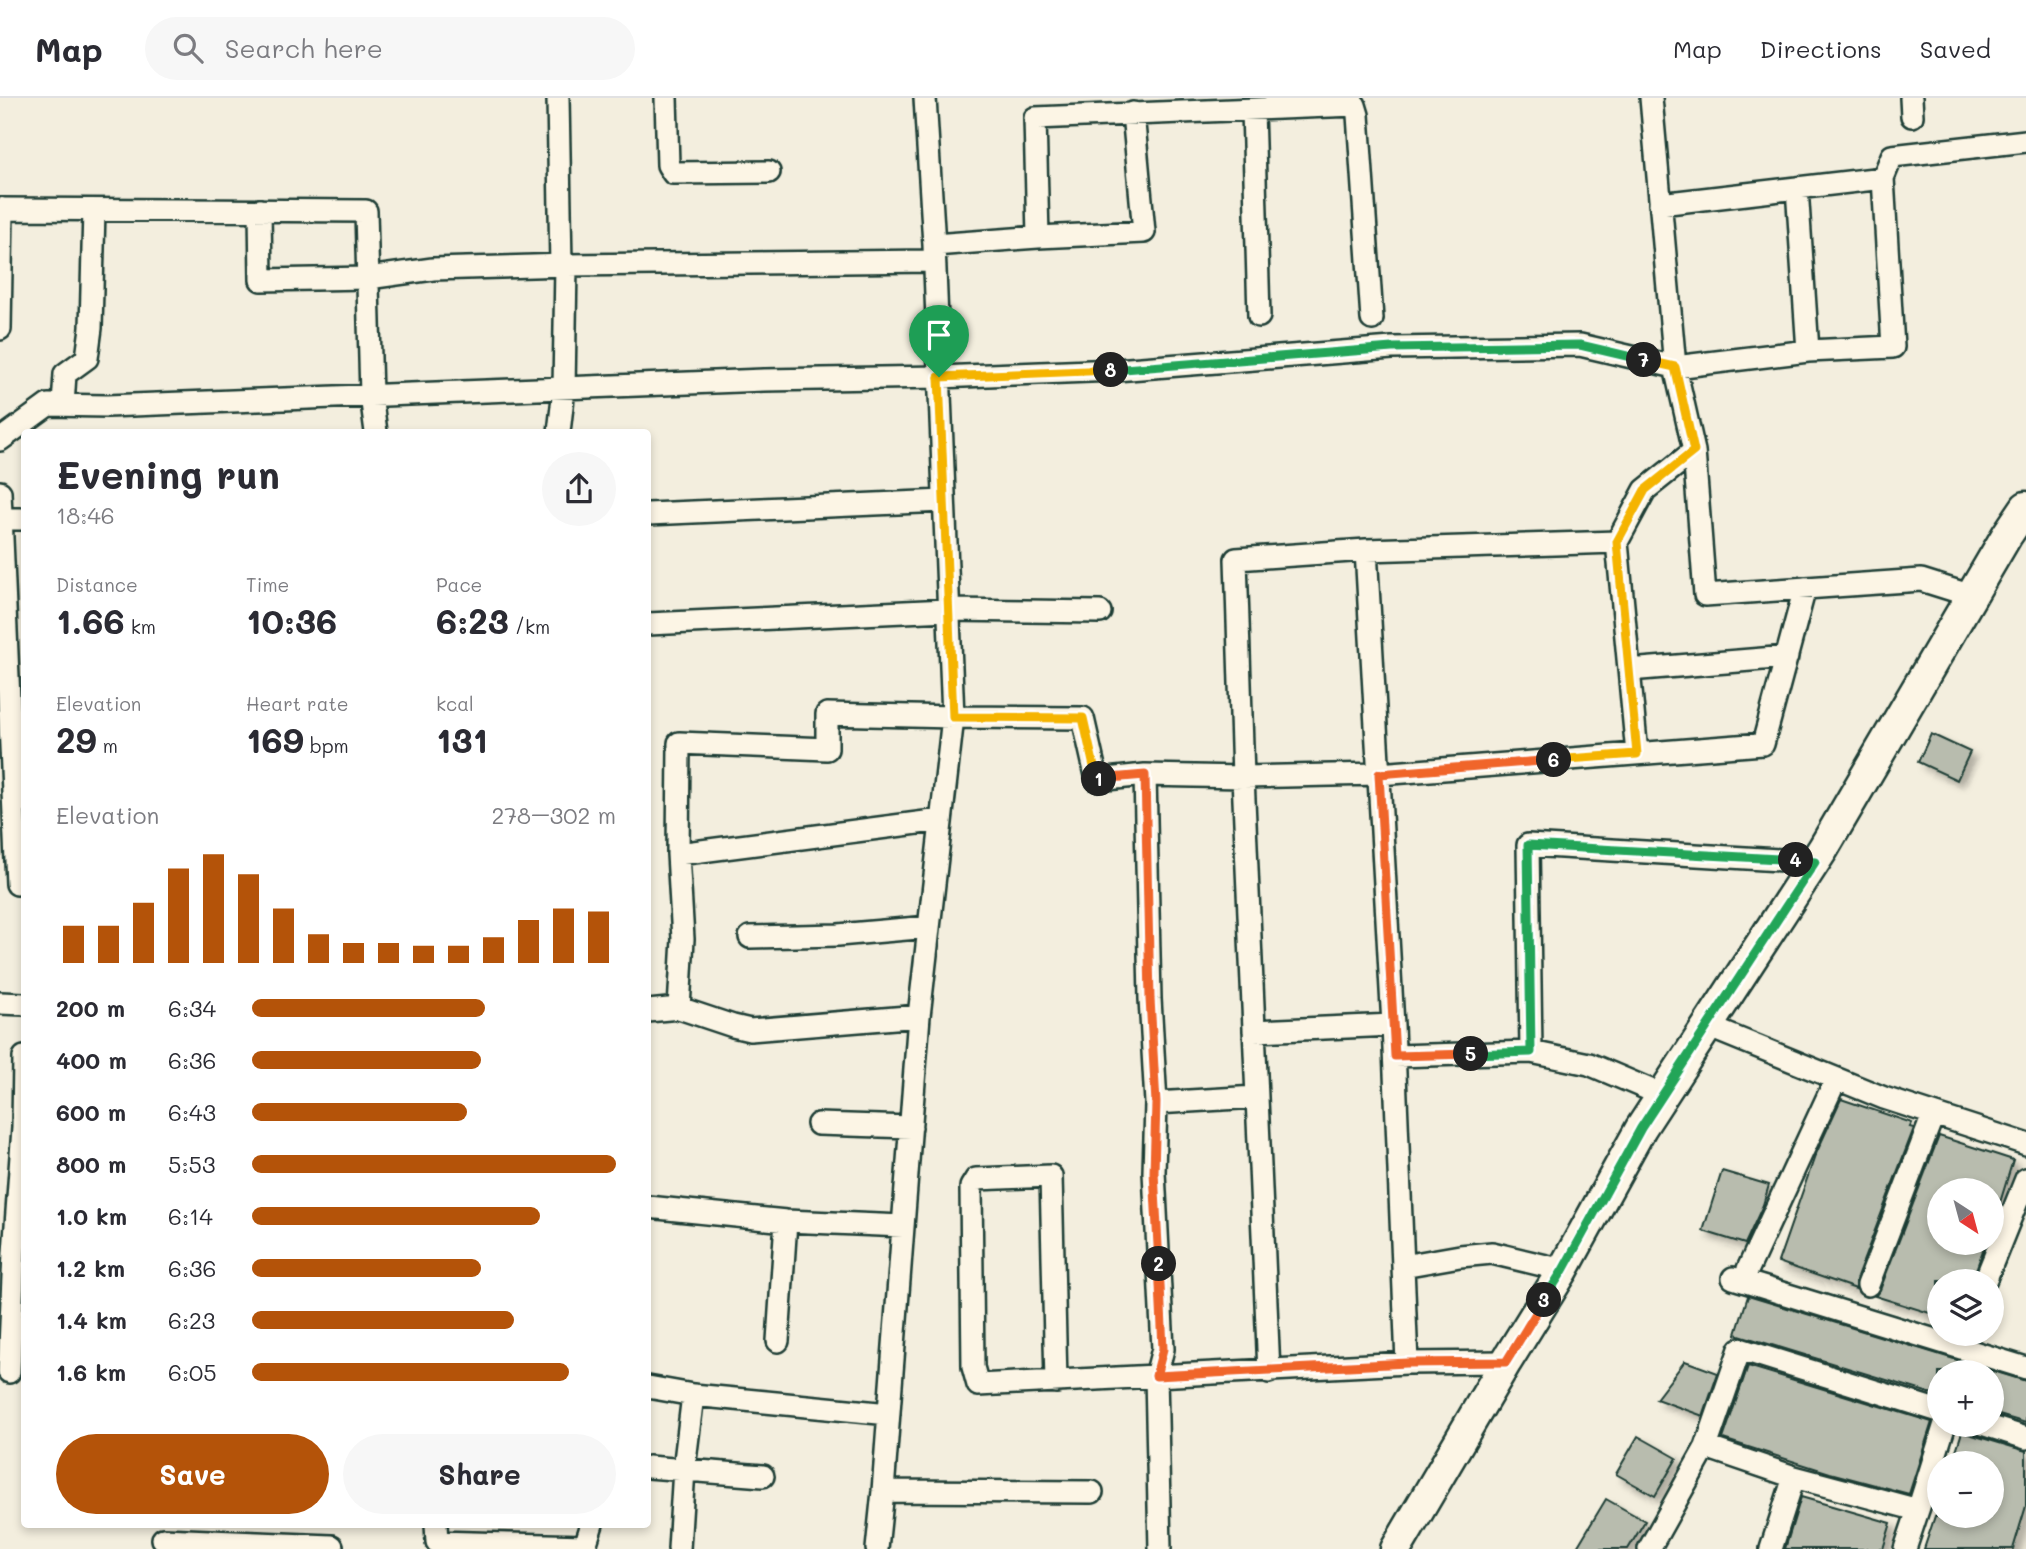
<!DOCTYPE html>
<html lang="en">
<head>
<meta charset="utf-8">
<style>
  :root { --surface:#fff; --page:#f7f7f7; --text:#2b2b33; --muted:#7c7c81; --line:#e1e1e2; --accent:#b45309 }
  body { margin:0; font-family:Mali,sans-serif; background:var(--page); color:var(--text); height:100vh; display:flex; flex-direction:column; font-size:26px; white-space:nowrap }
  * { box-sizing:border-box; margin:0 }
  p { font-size:23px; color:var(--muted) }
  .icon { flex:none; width:38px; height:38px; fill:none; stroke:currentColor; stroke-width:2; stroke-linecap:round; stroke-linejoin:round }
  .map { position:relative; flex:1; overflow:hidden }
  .side { position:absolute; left:21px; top:331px; width:630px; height:1099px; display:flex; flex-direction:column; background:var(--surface); border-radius:7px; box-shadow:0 4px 10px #0003 }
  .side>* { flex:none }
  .needle { width:46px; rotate:144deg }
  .fabs { position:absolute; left:1927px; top:1080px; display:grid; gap:14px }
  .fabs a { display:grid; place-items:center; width:77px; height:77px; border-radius:50%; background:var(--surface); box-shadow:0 4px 10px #0003; font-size:35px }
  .pin { position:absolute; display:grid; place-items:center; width:60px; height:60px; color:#fff; margin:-72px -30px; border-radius:50% 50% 50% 0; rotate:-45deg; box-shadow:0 0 7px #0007 }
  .pin .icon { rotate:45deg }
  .km { position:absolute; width:35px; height:35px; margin:-18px; border-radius:50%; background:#222; color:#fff; font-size:19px; line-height:35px; text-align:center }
  .round { display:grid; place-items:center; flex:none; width:74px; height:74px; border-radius:37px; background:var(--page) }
  .summary { display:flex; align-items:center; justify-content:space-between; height:119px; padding:0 35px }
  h1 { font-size:38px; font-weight:800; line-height:52px }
  .stats { display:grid; grid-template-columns:repeat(3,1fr); gap:10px; height:119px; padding:7px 35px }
  .stats div { display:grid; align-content:center }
  .stats b { font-size:35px; font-weight:800 }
  .stats small { font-size:19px; font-weight:400 }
  .stats p { font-size:19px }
  .chart { height:196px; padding:14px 35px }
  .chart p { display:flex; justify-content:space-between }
  .chart svg { width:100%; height:126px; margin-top:7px; stroke:var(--accent); stroke-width:6 }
  .primary-button { display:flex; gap:14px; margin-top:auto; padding:14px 35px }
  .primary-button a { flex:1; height:80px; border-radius:42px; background:var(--accent); color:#fff; font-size:28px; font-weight:800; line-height:80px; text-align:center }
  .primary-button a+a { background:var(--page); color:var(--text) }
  ul { padding:0 35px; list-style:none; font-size:23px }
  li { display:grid; grid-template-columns:112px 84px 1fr; align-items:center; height:52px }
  li i { height:18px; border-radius:9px; background:var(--accent) }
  header { display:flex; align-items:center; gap:42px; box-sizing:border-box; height:98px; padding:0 35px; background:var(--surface); border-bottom:2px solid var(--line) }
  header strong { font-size:33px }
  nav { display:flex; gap:38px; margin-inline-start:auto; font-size:24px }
  .search { width:490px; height:63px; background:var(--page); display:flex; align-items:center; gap:18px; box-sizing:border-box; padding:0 24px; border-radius:38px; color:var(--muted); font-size:26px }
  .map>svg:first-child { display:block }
  .building { fill:#b8bcae; stroke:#1f3d34; stroke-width:2; filter:url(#shadow) }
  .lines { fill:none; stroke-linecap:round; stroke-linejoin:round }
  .street-casing { stroke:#1f3d34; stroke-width:26 }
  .secondary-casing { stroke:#1f3d34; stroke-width:35 }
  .street { stroke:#fcf5e5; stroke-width:21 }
  .secondary { stroke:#fcf5e5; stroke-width:30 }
  .split-1-casing { stroke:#fff; stroke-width:14 }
  .split-2-casing { stroke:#fff; stroke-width:14 }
  .split-3-casing { stroke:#fff; stroke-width:14 }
  .split-4-casing { stroke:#fff; stroke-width:14 }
  .split-5-casing { stroke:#fff; stroke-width:14 }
  .split-6-casing { stroke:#fff; stroke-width:14 }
  .split-7-casing { stroke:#fff; stroke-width:14 }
  .split-8-casing { stroke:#fff; stroke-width:14 }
  .split-9-casing { stroke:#fff; stroke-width:14 }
  .split-1 { stroke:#f5b400; stroke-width:9 }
  .split-2 { stroke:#f0652b; stroke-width:9 }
  .split-3 { stroke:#f0652b; stroke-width:9 }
  .split-4 { stroke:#22a559; stroke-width:9 }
  .split-5 { stroke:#22a559; stroke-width:9 }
  .split-6 { stroke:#f0652b; stroke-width:9 }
  .split-7 { stroke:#f5b400; stroke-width:9 }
  .split-8 { stroke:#22a559; stroke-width:9 }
  .split-9 { stroke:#f5b400; stroke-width:9 }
</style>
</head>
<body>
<header>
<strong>Map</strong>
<div class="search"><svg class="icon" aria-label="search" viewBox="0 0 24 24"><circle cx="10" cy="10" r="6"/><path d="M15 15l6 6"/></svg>Search here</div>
<nav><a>Map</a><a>Directions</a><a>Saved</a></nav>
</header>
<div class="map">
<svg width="2026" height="1451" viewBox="0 0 2026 1451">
  <defs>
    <filter id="shadow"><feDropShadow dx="6" dy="6" stdDeviation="3.5" flood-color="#0004"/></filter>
  </defs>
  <rect width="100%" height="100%" fill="#f3eede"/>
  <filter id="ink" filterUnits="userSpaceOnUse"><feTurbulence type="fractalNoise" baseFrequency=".0143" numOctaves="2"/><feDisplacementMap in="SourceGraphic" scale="14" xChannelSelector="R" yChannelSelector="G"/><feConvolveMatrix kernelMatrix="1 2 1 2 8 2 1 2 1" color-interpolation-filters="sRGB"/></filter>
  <g filter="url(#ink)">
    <path class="building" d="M1931 636 1970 654 1957 682 1918 664Z
      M1841 1001 1912 1025 1910 1029 1914 1030 1856 1182V1191L1778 1164 1815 1058Z
      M1939 1038 2013 1062 1995 1121 1992 1120V1092H1939V1144H1986L1972 1183H1939V1218L1875 1198 1880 1192Z
      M1722 1073 1769 1087 1763 1107 1745 1146 1703 1133Z
      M1748 1198 2026 1283V1325L1992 1315V1274H1939V1298L1736 1236Z
      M1685 1263 1718 1275 1703 1318 1656 1301Z
      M1748 1268 1932 1324 1909 1396 1830 1375 1723 1341Z
      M1962 1334 2026 1353V1408L2013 1451H1924L1935 1418H1992V1365H1952Z
      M1638 1338 1677 1360 1655 1398 1616 1376Z
      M1801 1399 1891 1425 1883 1451H1785Z
      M1606 1401 1645 1423 1628 1451H1576Z"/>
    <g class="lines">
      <defs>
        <path id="street" d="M558 0 561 168
          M666 0 668 67 673 75 769 74
          M925 0 934 147 953 619 1083 620 1097 682 1145 677 1243 679 1379 676 1763 646 1805 490
          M1651 0 1675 269 1694 353 1705 497 1921 482 1972 498
          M1911 0 1912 18
          M1253 12 1259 218
          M1797 90 1808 253
          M1660 106 1883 80
          M0 111 366 113 371 297 376 334
          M260 112 261 182 368 180 433 171 566 167 934 163
          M1038 139 1035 20 1355 7 1358 17 1372 221
          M934 147 1038 139 1144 134 1133 15
          M0 231 2 111
          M63 307 65 276 87 260 91 230 94 112
          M559 334 564 291 566 167
          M0 342 48 307 107 308 764 282 939 279 1116 272 1392 250 1580 247 1675 269 1808 253 1893 249 1883 80 1892 58 2026 43
          M0 394 17 786
          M648 416 944 403
          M1 421H24
          M1617 444 1637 656
          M1366 452 1393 927 1407 1265
          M648 526 947 512 1100 514
          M1629 572 1787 559
          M678 756 941 722
          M750 839 838 837 929 829
          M0 905 24 906
          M679 910 733 928 750 932 919 918
          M648 913 679 910 683 841 678 756 679 645 827 651V616L953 619 919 918 883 1393 877 1451
          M1707 928 1884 1000 2026 1046
          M1254 933 1393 927
          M1531 954 1528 747 1815 764
          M1395 958 1531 954 1589 966 1662 997
          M1156 1005 1256 999
          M818 1026 911 1029
          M648 1109 786 1123 903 1128
          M1403 1168 1460 1158 1492 1155 1563 1172
          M1748 1171 1836 981
          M1733 1180 2026 1270
          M1985 1183 2026 1081
          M1868 1187 1933 1017
          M778 1243 786 1123
          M9 1274 14 1155 23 1030 24 959
          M1269 1274 1243 679 1236 461 1366 452 1617 444 1645 392 1694 353
          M1056 1284 1051 1078 976 1081 971 1089 973 1269 978 1287 1156 1278 1163 1251 1154 1074 1156 1005 1150 901 1145 677
          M648 1289 693 1297
          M1982 1326 2026 1340
          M1706 1349 1740 1251 1939 1313
          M648 1369 763 1378
          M883 1393 1092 1394
          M1918 1412 1945 1326
          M436 1426 437 1444 585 1448 592 1426
          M163 1441 332 1448
          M679 1451 684 1371 693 1297 889 1316
          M1160 1451 1156 1278 1407 1265 1506 1264
          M1649 1451 1706 1349 1794 1379
          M1771 1451 1794 1379 1918 1412 1905 1451"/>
        <path id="secondary" d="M1396 1451 1506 1264 1563 1172 1641 1030 1823 751 2007 437 2026 409"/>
      </defs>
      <use href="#street" class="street-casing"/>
      <use href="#secondary" class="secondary-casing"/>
      <use href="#street" class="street"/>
      <use href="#secondary" class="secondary"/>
    </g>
  </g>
  <g class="lines" filter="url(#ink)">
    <defs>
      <path id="split-1" d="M939 279 953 619 1083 620 1097 682 1099 681"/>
      <path id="split-2" d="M1099 681 1145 677 1150 901 1156 1005 1154 1074 1159 1166"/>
      <path id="split-3" d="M1159 1166 1163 1251 1156 1278 1407 1265 1506 1264 1544 1202"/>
      <path id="split-4" d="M1544 1202 1563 1172 1641 1030 1815 764 1796 762"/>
      <path id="split-5" d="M1471 956 1531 954 1528 747 1796 762"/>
      <path id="split-6" d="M1471 956 1395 958 1379 676 1554 662"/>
      <path id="split-7" d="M1554 662 1637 656 1617 444 1645 392 1694 353 1675 269 1644 262"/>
      <path id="split-8" d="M1111 272 1392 250 1580 247 1644 262"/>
      <path id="split-9" d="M939 279 1111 272"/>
    </defs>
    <use href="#split-1" class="split-1-casing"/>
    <use href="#split-2" class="split-2-casing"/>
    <use href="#split-3" class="split-3-casing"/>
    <use href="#split-4" class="split-4-casing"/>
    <use href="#split-5" class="split-5-casing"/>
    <use href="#split-6" class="split-6-casing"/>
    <use href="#split-7" class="split-7-casing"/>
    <use href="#split-8" class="split-8-casing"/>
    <use href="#split-9" class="split-9-casing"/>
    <use href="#split-1" class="split-1"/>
    <use href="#split-2" class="split-2"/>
    <use href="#split-3" class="split-3"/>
    <use href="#split-4" class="split-4"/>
    <use href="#split-5" class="split-5"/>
    <use href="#split-6" class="split-6"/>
    <use href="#split-7" class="split-7"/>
    <use href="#split-8" class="split-8"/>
    <use href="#split-9" class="split-9"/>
  </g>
</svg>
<div class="fabs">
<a><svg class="needle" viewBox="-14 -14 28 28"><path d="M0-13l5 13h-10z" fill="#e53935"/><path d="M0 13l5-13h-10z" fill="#7c7c81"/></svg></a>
<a><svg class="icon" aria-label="layers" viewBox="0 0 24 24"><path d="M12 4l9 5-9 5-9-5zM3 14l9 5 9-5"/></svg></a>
<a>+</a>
<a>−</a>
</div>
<div class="pin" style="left:939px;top:279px;background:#1e9e55"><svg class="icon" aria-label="arrive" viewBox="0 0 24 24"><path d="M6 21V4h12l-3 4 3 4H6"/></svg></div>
<b class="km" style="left:1099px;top:681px">1</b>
<b class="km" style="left:1159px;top:1166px">2</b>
<b class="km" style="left:1544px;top:1202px">3</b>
<b class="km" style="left:1796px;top:762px">4</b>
<b class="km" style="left:1471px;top:956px">5</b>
<b class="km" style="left:1554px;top:662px">6</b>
<b class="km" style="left:1644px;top:262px">7</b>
<b class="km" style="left:1111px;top:272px">8</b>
<section class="side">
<div class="summary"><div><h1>Evening run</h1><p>18:46</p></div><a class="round"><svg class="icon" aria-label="share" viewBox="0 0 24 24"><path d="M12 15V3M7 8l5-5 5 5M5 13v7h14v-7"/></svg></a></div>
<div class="stats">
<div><p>Distance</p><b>1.66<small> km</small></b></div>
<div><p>Time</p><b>10:36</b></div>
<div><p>Pace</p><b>6:23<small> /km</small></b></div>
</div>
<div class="stats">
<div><p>Elevation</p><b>29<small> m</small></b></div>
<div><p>Heart rate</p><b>169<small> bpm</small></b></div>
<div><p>kcal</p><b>131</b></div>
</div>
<div class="chart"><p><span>Elevation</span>278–302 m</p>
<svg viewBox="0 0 160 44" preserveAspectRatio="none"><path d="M5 44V31M15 44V31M25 44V23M35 44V11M45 44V6M55 44V13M65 44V25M75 44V34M85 44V37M95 44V37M105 44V38M115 44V38M125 44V35M135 44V29M145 44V25M155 44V26"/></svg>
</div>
<ul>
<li><b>200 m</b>6:34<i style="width:64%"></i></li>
<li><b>400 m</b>6:36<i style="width:63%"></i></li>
<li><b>600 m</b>6:43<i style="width:59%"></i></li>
<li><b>800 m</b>5:53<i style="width:100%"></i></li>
<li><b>1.0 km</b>6:14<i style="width:79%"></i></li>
<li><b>1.2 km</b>6:36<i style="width:63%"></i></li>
<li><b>1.4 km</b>6:23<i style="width:72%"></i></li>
<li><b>1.6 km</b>6:05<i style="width:87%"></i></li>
</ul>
<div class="primary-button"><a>Save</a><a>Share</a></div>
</section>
</div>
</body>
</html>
